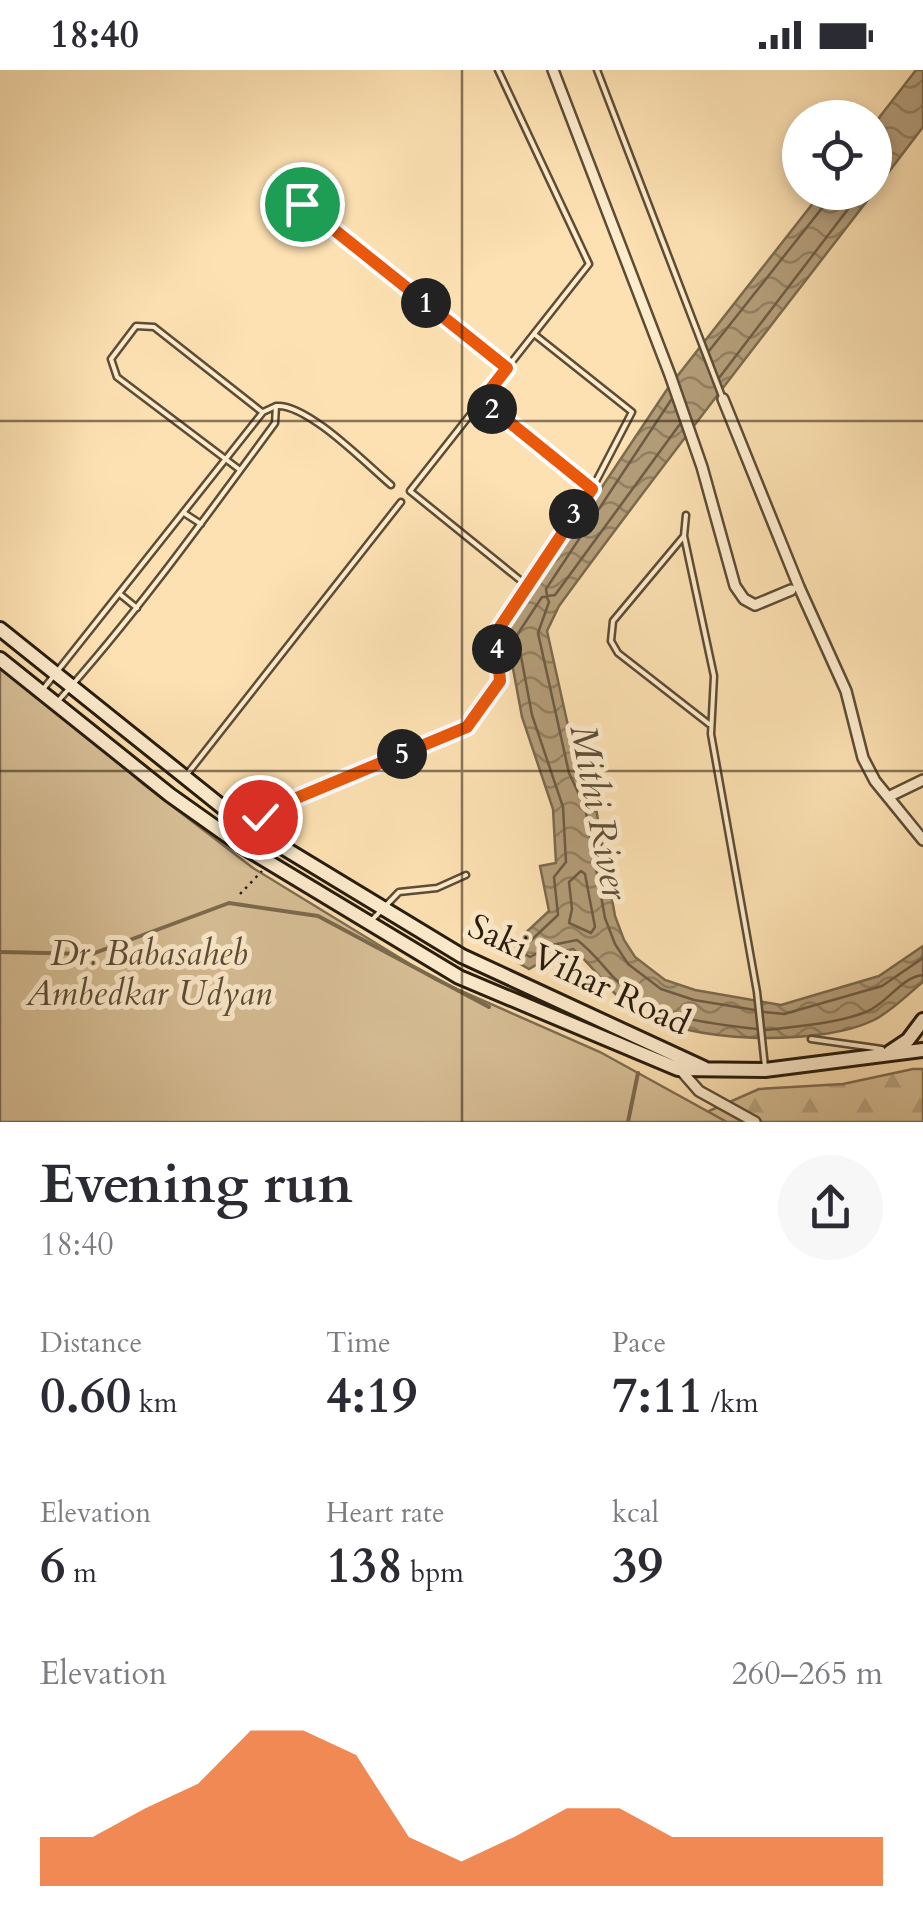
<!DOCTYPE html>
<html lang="en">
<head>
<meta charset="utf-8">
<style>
  :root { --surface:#fff; --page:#f7f7f7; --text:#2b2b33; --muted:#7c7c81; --accent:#ea580c }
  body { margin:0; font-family:Cardo,serif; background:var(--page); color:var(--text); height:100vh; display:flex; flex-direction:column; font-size:38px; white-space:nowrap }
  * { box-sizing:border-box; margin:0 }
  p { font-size:32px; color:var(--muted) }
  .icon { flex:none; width:55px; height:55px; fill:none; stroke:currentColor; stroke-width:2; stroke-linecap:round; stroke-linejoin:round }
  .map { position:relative; height:1052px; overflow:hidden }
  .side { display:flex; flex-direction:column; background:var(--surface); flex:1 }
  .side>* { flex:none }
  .buttons { position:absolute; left:782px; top:30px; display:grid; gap:20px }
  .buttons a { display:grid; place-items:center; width:110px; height:110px; border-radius:50%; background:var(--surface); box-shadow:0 5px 15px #0003; font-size:50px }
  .pin { position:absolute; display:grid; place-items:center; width:85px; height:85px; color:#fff; margin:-42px; border:5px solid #fff; border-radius:50%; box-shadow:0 2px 10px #0007 }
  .km { position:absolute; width:50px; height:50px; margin:-25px; border-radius:50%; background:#222; color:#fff; font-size:28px; line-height:50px; text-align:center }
  .round { display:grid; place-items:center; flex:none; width:105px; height:105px; border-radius:52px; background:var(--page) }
  .head { display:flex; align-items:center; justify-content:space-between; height:170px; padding:0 40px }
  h1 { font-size:55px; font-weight:600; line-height:75px }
  .metrics { display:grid; grid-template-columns:repeat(3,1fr); gap:15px; height:170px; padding:10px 40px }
  .metrics div { display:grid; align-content:center }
  .metrics b { font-size:50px; font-weight:600 }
  .metrics small { font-size:28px; font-weight:400 }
  .metrics p { font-size:28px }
  .chart { height:280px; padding:20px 40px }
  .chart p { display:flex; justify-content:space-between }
  .chart svg { width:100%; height:180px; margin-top:10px; fill:var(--accent); opacity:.7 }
  .status { display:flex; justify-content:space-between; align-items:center; height:70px; padding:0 50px; background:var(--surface); direction:ltr }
  .status svg { height:28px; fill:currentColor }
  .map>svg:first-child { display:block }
  .forest { fill:url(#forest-firs); stroke:#7f6d52; stroke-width:2.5 }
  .green { fill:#d8bf96; stroke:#7f6d52; stroke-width:2.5 }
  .water { fill:url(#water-waves); stroke:#7b6a4e; stroke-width:2.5 }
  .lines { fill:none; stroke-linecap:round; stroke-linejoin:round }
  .shore { stroke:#6d5c44; stroke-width:2.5 }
  .stream { stroke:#7b6a4e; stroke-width:4 }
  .service-casing { stroke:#5c4c36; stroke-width:9 }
  .minor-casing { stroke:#5c4c36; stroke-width:14 }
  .secondary-casing { stroke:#261b0d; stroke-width:18 }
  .path { stroke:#261b0d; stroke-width:2.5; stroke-dasharray:2.5 5; stroke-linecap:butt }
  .service { stroke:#feeccd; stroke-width:4 }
  .minor { stroke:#feeccd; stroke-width:9 }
  .secondary { stroke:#feeccd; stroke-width:12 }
  .route-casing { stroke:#fff; stroke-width:20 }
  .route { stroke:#ea580c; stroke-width:12 }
  .grid { fill:none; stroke:#261b0d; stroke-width:2.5; stroke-opacity:0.55 }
  .labels { text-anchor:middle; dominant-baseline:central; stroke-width:10; stroke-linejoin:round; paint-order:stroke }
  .park-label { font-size:35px; font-style:italic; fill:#5b4c36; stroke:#feeccd }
  .street-label { font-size:35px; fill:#261b0d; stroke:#feeccd }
  .water-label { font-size:38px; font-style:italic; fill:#5f4f39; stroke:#feeccd }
</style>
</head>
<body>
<div class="status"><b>18:40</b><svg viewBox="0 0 49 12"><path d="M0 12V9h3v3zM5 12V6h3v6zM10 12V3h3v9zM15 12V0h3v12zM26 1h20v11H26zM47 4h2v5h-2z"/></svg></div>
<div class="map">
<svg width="923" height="1052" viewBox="0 0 923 1052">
  <defs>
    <pattern id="forest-firs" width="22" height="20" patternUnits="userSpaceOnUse" patternTransform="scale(2.5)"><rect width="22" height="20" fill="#d8bf96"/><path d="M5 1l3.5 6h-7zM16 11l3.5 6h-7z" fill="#b9a480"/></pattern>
    <pattern id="water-waves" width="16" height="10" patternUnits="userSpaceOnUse" patternTransform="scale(2.5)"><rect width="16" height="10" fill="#b49e7a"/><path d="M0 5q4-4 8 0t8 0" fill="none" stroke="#928062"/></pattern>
  </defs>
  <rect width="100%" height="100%" fill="#fde1b2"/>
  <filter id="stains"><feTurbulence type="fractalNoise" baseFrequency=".002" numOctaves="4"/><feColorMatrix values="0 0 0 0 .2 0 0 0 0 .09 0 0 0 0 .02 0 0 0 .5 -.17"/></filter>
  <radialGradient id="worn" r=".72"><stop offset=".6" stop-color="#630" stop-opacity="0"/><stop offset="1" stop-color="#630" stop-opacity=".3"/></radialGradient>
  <path class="forest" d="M913 999H923V1052H684L759 1019 843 1014Z"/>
  <path class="green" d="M0 589 142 713 253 798 436 910 600 982 727 1052H0Z"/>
  <path class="water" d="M916 0H923V57L875 120V53Z
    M821 123H873C768 260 661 396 559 536L547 561 578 701 595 733 615 846 624 870 635 887 665 910 695 920 781 935 879 906 923 876V912C908 924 892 941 874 950 819 977 685 974 633 939 609 923 595 897 573 879L555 884 529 899 503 884 549 841 540 796 556 793 553 739 522 647 506 561 668 318Z"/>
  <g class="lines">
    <path class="shore" d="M709 281 826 133 828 122
      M719 308 861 122
      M671 330 546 519 547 526 555 525 680 354
      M581 801 585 804 595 857 591 863 569 853 572 839 569 812Z
      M755 940 694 930 661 919 628 894 615 874 605 848 585 737 569 703 538 563 549 532 547 527H542L517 565 532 645 563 737 566 792 554 807 558 845 524 877 523 883 530 887 552 875 577 870C594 882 606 901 622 916 660 950 707 953 757 959
      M764 942 784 944 882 916 923 888
      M765 960C798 956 835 954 866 942 887 934 901 907 923 905"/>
    <path class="stream" d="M0 882 92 884 229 833 318 846 489 937
      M628 1052 638 1003"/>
    <defs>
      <path id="service" d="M498 0 589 194 410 421 525 514
        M597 0 723 329
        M301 134 507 298
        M482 331 592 419
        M276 336C307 333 366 394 391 415
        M240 400 117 307 111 289 136 256 154 257 262 342
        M184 443 201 454
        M686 445 684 466 714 606 711 664 757 922 765 997
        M684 466 613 551 611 571 618 583 709 654
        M121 525 137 538
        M44 618 263 342 276 336 275 353C205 448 137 543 59 630
        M188 703 401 432
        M252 752 275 737 467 657 500 611 496 563 592 419 632 342 534 264
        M371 851 399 822 437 818 466 805
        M811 969 882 979"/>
      <path id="minor" d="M553 0 670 305 702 397 735 516 744 529 755 535 791 520
        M723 329 799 517 846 621 863 688 875 711 923 770
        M888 727 923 710
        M678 997 699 1021 755 1052"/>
      <path id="secondary" d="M0 559 241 752 462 886 704 998
        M0 589 170 725 242 776 459 907 678 999 765 1000 923 980
        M890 982 908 970 923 950"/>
    </defs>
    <use href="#service" class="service-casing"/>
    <use href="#minor" class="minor-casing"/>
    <use href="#secondary" class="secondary-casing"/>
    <path class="path" d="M240 824 262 801"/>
    <use href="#service" class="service"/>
    <use href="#minor" class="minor"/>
    <use href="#secondary" class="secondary"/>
  </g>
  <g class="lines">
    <defs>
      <path id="route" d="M260 747 275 737 467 657 500 611 496 563 592 419 482 330 507 298 302 134"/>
    </defs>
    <use href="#route" class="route-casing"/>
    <use href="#route" class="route"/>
  </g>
  <path class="grid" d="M462 0V1052M0 351H923M0 701H923"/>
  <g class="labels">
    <g class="park-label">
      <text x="149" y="884">Dr. Babasaheb<tspan x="149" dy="40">Ambedkar Udyan</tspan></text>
    </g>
    <g class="street-label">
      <text transform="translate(579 905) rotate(25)">Saki Vihar Road</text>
    </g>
    <g class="water-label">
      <text transform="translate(599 742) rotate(79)">Mithi River</text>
    </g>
  </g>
  <rect width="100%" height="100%" filter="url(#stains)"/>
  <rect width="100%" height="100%" fill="url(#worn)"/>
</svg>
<div class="buttons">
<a><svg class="icon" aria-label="locate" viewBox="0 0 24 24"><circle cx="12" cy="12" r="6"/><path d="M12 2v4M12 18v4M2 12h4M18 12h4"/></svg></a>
</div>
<div class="pin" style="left:302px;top:134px;background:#1e9e55"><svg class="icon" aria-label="arrive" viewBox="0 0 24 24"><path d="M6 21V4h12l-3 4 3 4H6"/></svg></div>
<div class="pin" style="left:260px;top:747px;background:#d93025"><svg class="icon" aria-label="check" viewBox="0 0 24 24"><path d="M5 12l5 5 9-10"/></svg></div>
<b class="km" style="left:426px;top:233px">1</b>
<b class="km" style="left:492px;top:339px">2</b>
<b class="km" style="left:574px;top:444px">3</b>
<b class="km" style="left:497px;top:579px">4</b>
<b class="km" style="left:402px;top:684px">5</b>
</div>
<section class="side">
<div class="head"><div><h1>Evening run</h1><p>18:40</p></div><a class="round"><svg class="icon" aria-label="share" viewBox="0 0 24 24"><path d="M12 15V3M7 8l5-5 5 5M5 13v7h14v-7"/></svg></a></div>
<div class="metrics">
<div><p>Distance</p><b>0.60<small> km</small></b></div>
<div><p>Time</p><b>4:19</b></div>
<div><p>Pace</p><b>7:11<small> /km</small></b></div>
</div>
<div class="metrics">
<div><p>Elevation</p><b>6<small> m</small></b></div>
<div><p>Heart rate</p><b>138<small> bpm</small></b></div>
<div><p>kcal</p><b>39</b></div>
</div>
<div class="chart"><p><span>Elevation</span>260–265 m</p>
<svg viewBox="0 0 160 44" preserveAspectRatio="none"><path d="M0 44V32L10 32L20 25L30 19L40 6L50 6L60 12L70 32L80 38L90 32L100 25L110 25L120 32L130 32L140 32L150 32L160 32V44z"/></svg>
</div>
</section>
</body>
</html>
